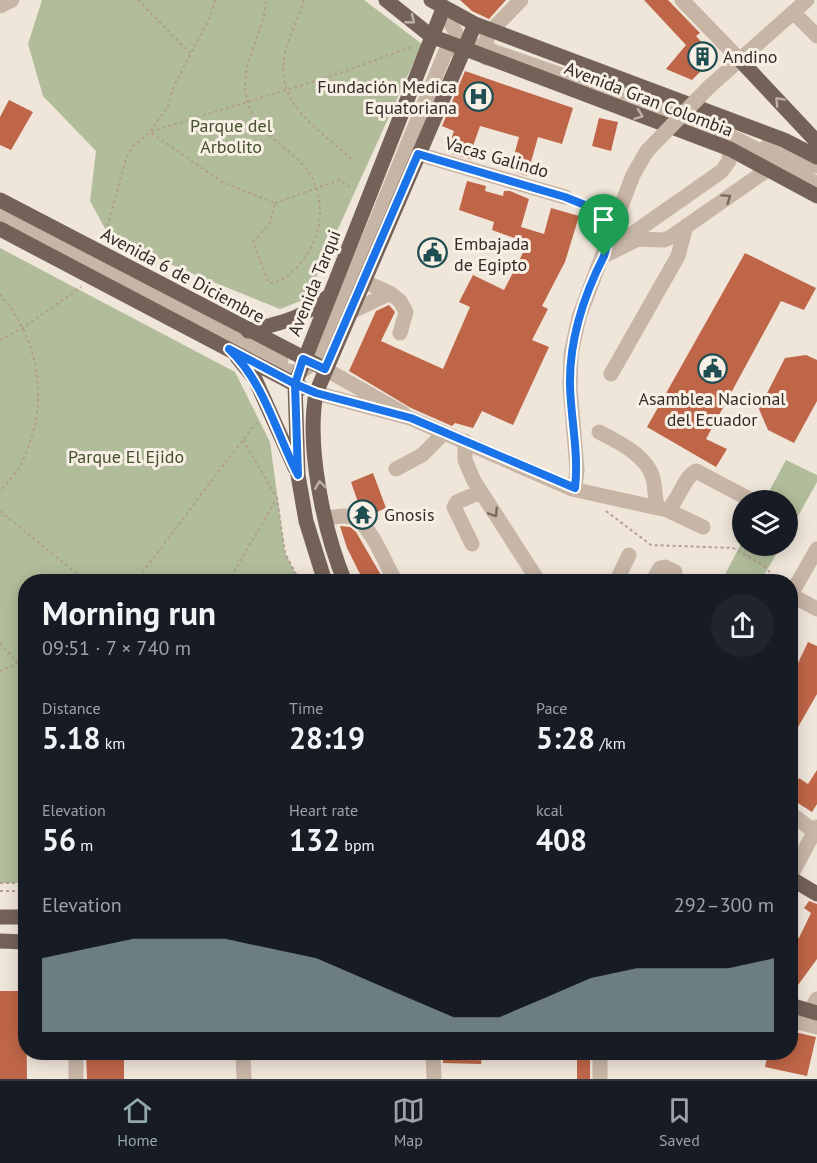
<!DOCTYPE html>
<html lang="en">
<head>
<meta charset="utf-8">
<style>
  :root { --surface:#171b24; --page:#20242c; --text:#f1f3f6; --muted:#9ea1a6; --line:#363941; --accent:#92a9ac }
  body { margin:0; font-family:"PT Sans",sans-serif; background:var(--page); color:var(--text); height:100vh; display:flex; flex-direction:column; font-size:22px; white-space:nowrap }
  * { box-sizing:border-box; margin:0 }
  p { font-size:20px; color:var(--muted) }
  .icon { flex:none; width:33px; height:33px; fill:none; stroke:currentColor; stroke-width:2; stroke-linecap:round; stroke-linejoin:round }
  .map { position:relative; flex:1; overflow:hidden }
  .panel { position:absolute; left:18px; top:574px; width:780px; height:486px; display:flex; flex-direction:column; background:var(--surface); border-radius:24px; box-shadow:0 3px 15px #0003 }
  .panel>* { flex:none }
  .tools { position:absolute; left:732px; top:490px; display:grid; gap:12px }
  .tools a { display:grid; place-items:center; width:66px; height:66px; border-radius:50%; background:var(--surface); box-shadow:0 3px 15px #0003; font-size:30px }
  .pin { position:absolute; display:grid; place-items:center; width:51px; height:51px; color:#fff; margin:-62px -26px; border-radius:50% 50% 50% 0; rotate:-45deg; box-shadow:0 0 6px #0007 }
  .pin .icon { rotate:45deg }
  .round { display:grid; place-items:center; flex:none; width:63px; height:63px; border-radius:32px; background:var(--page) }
  .summary { display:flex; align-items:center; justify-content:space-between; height:102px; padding:0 24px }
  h1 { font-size:33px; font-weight:600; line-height:45px }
  .stats { display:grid; grid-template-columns:repeat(3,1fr); gap:9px; height:102px; padding:6px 24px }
  .stats div { display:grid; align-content:center }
  .stats b { font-size:30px; font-weight:600 }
  .stats small { font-size:16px; font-weight:400 }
  .stats p { font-size:16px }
  .chart { height:168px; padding:12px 24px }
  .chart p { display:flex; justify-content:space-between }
  .chart svg { width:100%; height:108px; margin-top:6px; fill:var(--accent); opacity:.7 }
  .tabs { display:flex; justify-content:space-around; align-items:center; height:84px; border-top:2px solid var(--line); background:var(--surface); font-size:16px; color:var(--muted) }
  .tabs a { display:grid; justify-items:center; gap:3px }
  .tabs .active { color:var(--accent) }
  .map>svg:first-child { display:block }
  .green { fill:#b1bd9a }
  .building { fill:#bf6648 }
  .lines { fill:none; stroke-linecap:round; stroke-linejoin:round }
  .path { stroke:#b29f90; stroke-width:2; stroke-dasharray:3 3; stroke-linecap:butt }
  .minor { stroke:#c7b5a6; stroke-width:15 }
  .major { stroke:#746258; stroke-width:15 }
  .minor-bridge { stroke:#c7b5a6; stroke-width:15 }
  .oneway { stroke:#bdb0a6 }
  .oneway2 { stroke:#766960 }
  .route-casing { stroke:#fff; stroke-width:12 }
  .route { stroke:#1a73e8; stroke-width:8 }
  .labels { text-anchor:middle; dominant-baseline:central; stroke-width:6; stroke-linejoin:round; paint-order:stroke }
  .poi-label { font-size:18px; fill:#332b27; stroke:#f8efe5; text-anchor:start }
  .street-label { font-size:18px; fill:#332b27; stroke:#f8efe5 }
  .park-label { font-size:18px; fill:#42502c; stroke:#f8efe5 }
</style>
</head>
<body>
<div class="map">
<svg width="817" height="1079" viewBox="0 0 817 1079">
  <rect width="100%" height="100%" fill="#f0e5d9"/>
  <path class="green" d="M42 0H364L422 44 313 284 303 300 280 309 181 269 108 234 90 201 96 151 43 96 28 44Z
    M0 248 235 372 270 442 285 553 300 582H26L25 883H0Z
    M786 460 817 475V482L788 534V501H764Z
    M742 542V546H781L760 582H721Z"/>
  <path class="building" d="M460 0H506L489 19 472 11Z
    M644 0H668L700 33 696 36 715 57 692 80 666 69 686 45Z
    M465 71 573 108 562 144 538 137 527 176 515 172 520 153 515 152 519 137 480 126 473 146 478 148 473 160 452 154 455 144 450 142 454 131 442 126Z
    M9 100 33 112 11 150 0 145V117Z
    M599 118 618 122 611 151 592 146Z
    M467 181 486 186 485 191 503 196 504 191H510L529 199 521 227 544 234 551 208 579 216 565 262 542 306 548 309 532 340 549 347 513 425 482 411 473 428 455 423 452 426 411 408 349 371 376 311 389 305 395 312 381 341 443 369 470 307 459 302 473 275 504 290 528 243 492 230 494 222 459 210Z
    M745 253 816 288 804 310 781 301 706 439 727 449 716 467 647 427Z
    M806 355 817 360V401L794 443 768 430 759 409 785 358Z
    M373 473 386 508 368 516 361 511 351 482Z
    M340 526 350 527 356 532 385 582H364L347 548Z
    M808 642 817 646V694L790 741V680Z
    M817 770V804L812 812 790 798V792L799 778 808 784Z
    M809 901 817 904V959L790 996V934L799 938 811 913 804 908Z
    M0 991H26L27 1079H0Z
    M790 1031 816 1037 807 1076 765 1067 768 1053H790Z
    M86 1053H124V1079H87Z
    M443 1053H482L481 1064 443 1063Z
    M577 1056H590V1079H577Z"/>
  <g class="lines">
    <path class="path" d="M138 0 190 53
      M215 0 210 17 174 86 168 106 150 132 222 182 275 203 270 223 253 242 269 283C285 282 300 266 308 253 318 235 322 221 319 200 312 150 262 147 248 103 236 66 265 35 266 0
      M304 0C299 18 289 35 285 53 273 106 321 129 353 161
      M576 201 604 212
      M275 203 339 180 352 188
      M104 238 126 159 133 146 150 132 334 75 414 46
      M0 294C41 343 50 403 22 462 17 473 7 482 0 492
      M0 340 23 328 81 287
      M243 440 277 498 285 553 300 582
      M0 511 87 582
      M606 511 651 545 733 548 763 565 779 582
      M135 582C177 528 216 473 259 420
      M228 582 277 498
      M0 643 19 664
      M0 671 26 661
      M0 883H26
      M0 891H26"/>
    <path class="minor" d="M682 0 740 60
      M0 6 12 0
      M443 9 456 33
      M793 12 817 36
      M486 58 487 35 521 0
      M709 87 807 0
      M767 146 817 166
      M418 154 565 197
      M0 213 281 360
      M622 241 722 171 729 161 730 149
      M604 256 638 239 664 240 671 237 767 170 773 160
      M390 293 400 301 406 312 400 333
      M349 313 390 293 363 281
      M266 361 282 370 299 373 313 363 325 346 445 53 452 45 466 42 712 127 774 158 817 184
      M325 369 403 413
      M611 374 678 256 686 226
      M316 393 410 418 572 489 667 510C680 500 682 479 696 471L753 501
      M599 432C617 441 648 456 653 479 656 489 654 498 658 508
      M465 441V460L474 481 539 582
      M396 469 422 455 444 433
      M575 488 577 470 570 386 571 354 579 317 633 175 647 151
      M667 510 703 527
      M325 519C335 517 348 513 358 520 373 531 386 565 396 582
      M472 544 454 507 457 502 480 492
      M616 582 629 555
      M652 582 660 568 665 567 675 572 672 582
      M791 595 817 609
      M790 596 817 549
      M790 813 815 832
      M790 877 817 827
      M810 1011 817 999
      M790 1020 817 1027
      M76 1053V1079
      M243 1053 244 1079
      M433 1053 434 1079
      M600 1079V1053"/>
    <path class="major" d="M386 0 431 36 730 149 817 196
      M431 0 475 24 784 140 817 157
      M740 60 817 142
      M0 200 325 369
      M0 229 302 388
      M248 331C284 322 300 320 329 296
      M237 357 255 379 295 468
      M325 582 306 521 298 475 295 384 443 9
      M345 582C324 532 306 447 316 393L475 24
      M790 878 817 894
      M0 917H26
      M0 941 26 942
      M790 1005 817 1013"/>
    <path class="minor-bridge" d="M647 151 709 87"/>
  </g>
  <defs><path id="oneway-chevron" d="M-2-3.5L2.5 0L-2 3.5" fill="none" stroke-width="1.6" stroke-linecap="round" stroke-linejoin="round" transform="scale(1.5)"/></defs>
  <g class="oneway">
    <use href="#oneway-chevron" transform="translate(411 20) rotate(39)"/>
    <use href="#oneway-chevron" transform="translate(779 101) rotate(-133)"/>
    <use href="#oneway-chevron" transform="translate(639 115) rotate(20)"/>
    <use href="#oneway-chevron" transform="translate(320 485) rotate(-98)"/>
  </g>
  <g class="oneway2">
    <use href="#oneway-chevron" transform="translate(727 198) rotate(-35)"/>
    <use href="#oneway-chevron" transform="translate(494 513) rotate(57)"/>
  </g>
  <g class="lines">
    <defs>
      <path id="route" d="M604 256 615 217 565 197 418 154 325 369 303 359 295 384 229 349C264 382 276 433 298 475L295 384 316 393 411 418 575 488C579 454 571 420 570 386 569 340 583 297 604 256"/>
    </defs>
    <use href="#route" class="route-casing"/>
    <use href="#route" class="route"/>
  </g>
  <defs>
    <symbol id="building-ring" viewBox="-11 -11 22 22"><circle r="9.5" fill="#f8efe5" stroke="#1f4e52" stroke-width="1.5"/><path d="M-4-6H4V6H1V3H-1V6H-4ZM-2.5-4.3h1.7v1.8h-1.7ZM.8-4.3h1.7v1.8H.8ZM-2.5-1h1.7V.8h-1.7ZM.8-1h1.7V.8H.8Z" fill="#1f4e52"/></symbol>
    <symbol id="hospital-ring" viewBox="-11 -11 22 22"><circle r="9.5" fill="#f8efe5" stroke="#1f4e52" stroke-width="1.5"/><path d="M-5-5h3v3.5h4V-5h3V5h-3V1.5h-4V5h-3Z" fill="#1f4e52"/></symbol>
    <symbol id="civic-ring" viewBox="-11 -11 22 22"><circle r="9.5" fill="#f8efe5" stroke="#1f4e52" stroke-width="1.5"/><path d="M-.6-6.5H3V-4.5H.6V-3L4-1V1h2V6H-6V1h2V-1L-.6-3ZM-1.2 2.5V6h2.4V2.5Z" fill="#1f4e52"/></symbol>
    <symbol id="temple-ring" viewBox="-11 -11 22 22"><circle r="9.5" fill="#f8efe5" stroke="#1f4e52" stroke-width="1.5"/><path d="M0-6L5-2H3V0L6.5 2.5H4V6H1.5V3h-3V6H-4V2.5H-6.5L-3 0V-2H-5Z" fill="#1f4e52"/></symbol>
  </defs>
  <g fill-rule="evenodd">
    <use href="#building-ring" x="686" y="40" width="33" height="33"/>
    <use href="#hospital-ring" x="462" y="80" width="33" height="33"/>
    <use href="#civic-ring" x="416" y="236" width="33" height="33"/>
    <use href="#civic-ring" x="696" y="352" width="33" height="33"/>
    <use href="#temple-ring" x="346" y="498" width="33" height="33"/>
  </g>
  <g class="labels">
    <g class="poi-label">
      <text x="723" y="56">Andino</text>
      <text x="457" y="86" text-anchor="end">Fundación Medica<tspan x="457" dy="21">Equatoriana</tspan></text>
      <text x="454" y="243">Embajada<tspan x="454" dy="21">de Egipto</tspan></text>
      <text x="712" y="398" text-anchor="middle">Asamblea Nacional<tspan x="712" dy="21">del Ecuador</tspan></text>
      <text x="384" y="514">Gnosis</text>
    </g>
    <g class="street-label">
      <text transform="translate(649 99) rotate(21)">Avenida Gran Colombia</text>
      <text transform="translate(497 157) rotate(16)">Vacas Galindo</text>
      <text transform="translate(183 275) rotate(28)">Avenida 6 de Diciembre</text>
      <text transform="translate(314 283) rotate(-68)">Avenida Tarqui</text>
    </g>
    <g class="park-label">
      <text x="231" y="125">Parque del<tspan x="231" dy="21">Arbolito</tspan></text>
      <text x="126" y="456">Parque El Ejido</text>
    </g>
  </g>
</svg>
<div class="tools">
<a><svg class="icon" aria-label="layers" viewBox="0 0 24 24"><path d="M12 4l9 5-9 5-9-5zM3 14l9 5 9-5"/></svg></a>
</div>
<div class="pin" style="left:604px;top:256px;background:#1e9e55"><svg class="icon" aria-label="arrive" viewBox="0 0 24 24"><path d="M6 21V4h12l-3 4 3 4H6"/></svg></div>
<section class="panel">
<div class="summary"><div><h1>Morning run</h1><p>09:51 · 7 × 740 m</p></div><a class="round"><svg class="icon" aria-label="share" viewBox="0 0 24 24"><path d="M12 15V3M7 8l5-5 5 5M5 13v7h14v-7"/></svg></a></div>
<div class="stats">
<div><p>Distance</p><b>5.18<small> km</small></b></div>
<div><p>Time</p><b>28:19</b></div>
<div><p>Pace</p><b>5:28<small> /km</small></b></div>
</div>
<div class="stats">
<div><p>Elevation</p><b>56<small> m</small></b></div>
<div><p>Heart rate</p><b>132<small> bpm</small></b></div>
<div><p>kcal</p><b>408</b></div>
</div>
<div class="chart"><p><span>Elevation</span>292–300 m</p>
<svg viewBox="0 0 160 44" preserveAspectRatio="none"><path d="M0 44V14L10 10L20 6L30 6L40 6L50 10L60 14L70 22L80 30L90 38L100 38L110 30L120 22L130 18L140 18L150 18L160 14V44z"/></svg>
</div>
</section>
</div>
<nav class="tabs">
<a class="active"><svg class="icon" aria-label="home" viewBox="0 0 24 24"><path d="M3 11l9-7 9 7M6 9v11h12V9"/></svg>Home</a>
<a><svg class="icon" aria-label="map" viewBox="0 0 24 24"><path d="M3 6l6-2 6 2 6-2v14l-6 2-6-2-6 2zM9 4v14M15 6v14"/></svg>Map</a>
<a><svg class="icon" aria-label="saved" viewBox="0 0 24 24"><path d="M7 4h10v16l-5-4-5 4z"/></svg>Saved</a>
</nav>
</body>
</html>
